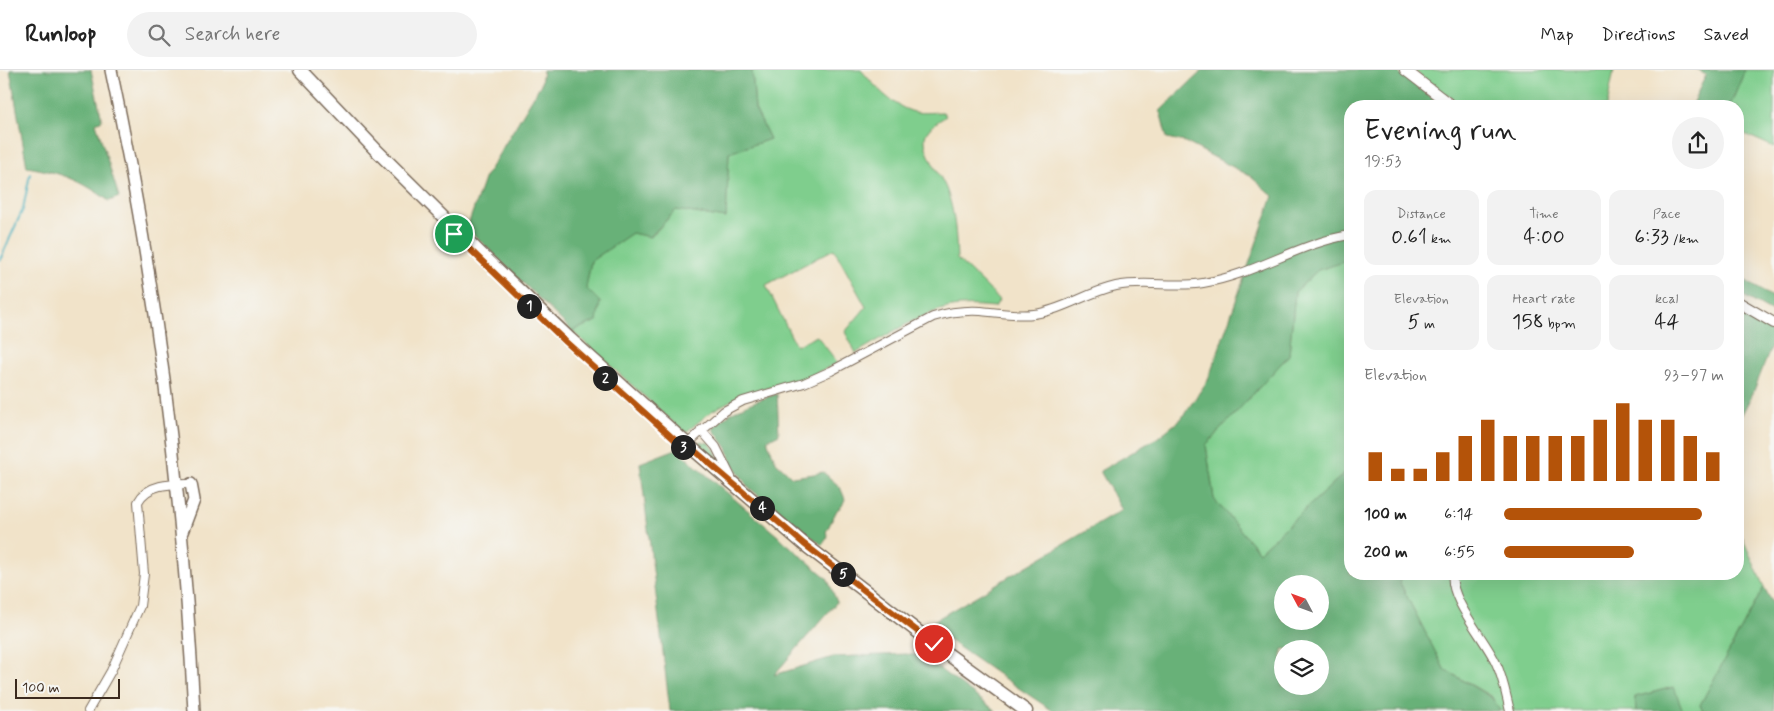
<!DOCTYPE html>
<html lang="en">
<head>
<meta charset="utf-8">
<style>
  :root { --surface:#fff; --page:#f2f2f2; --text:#222; --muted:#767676; --line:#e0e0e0; --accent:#b45309 }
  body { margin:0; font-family:Mynerve,sans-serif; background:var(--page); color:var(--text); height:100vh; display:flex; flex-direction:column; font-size:19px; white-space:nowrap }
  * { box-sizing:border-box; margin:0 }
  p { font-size:16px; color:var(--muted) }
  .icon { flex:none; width:28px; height:28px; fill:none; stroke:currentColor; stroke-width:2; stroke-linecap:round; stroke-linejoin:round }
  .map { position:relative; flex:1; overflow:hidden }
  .drawer { position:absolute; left:1344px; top:30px; width:400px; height:480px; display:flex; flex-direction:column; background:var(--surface); border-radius:20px; box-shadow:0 5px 20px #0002 }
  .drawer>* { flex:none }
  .needle { width:32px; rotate:311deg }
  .buttons { position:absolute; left:1274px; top:505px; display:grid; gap:10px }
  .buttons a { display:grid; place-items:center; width:55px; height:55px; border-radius:50%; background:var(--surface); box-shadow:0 5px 20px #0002; font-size:25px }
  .scale { position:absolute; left:15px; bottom:12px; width:105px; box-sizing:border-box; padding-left:5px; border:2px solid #3b2a1e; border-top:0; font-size:14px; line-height:18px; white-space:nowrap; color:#3b2a1e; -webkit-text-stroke:4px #f6f6f2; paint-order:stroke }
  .pin { position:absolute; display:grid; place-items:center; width:42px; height:42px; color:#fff; margin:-21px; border:2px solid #fff; border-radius:50%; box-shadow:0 1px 5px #0007 }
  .km { position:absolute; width:25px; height:25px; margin:-12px; border-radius:50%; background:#222; color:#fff; font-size:14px; line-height:25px; text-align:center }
  .round { display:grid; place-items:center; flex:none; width:52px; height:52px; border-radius:26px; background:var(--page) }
  .headline { display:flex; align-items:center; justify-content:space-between; height:85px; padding:0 20px }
  h1 { font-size:28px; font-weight:600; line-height:38px }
  .stats { display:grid; grid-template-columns:repeat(3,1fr); gap:8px; height:85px; padding:5px 20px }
  .stats div { display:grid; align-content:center; border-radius:12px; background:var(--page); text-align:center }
  .stats b { font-size:21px; font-weight:600 }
  .stats small { font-size:14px; font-weight:400 }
  .stats p { font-size:14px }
  .chart { height:140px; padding:10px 20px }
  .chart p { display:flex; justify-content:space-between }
  .chart svg { width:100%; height:90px; margin-top:5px; stroke:var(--accent); stroke-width:6 }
  ul { padding:0 20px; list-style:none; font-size:16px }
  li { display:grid; grid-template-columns:80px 60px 1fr; align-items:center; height:38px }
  li i { height:12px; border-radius:6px; background:var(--accent) }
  header { display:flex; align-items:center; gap:30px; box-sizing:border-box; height:70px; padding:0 25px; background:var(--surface); border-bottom:1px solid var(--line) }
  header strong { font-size:24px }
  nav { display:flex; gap:28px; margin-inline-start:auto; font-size:18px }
  .search { width:350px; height:45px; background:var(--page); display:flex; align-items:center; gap:12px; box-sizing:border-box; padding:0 18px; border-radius:28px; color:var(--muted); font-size:19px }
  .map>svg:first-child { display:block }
  .green { fill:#7fce8d; stroke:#5d7c56 }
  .forest { fill:#67b178; stroke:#516e4b; fill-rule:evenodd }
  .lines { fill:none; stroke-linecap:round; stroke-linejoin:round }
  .stream { stroke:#3faebc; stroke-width:2 }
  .minor-casing { stroke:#7b6b5a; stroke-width:10 }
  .tertiary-casing { stroke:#7b6b5a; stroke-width:12 }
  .secondary-casing { stroke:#7b6b5a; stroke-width:14 }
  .primary-casing { stroke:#7b6b5a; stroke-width:15 }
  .minor { stroke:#fff; stroke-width:8 }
  .tertiary { stroke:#fff; stroke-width:10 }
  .secondary { stroke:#fff; stroke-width:11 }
  .primary { stroke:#fff; stroke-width:12 }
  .route-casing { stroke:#fff; stroke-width:10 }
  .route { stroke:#b45309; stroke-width:6 }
</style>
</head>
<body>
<header>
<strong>Runloop</strong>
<div class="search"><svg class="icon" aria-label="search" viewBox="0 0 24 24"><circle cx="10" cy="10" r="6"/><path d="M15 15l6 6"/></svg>Search here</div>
<nav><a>Map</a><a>Directions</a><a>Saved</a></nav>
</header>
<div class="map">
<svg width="1774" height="641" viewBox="0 0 1774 641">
  <rect width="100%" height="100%" fill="#f6f6f2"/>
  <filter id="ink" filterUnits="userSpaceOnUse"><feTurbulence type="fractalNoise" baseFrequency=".02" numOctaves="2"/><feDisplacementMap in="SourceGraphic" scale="10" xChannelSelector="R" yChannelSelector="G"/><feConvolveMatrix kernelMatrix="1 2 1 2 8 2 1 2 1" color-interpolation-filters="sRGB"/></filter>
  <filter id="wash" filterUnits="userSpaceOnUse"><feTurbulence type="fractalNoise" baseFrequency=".0096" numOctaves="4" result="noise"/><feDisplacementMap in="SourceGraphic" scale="20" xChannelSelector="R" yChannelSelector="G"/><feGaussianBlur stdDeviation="1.12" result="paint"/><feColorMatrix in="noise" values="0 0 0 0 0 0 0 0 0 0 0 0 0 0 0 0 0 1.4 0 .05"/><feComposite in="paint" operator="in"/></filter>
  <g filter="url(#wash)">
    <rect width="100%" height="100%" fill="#f1e3c9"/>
    <path class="green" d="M752 0H861C875 16 890 34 911 41 920 44 933 42 943 42L946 46C939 51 930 56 926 64 920 79 942 106 947 121 955 143 956 165 957 189L985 215 999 230 995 237C983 236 972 235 960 236 927 238 885 267 856 283L845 262 866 237 834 179 766 215 796 276 817 266 838 293 805 308 753 322 730 331 712 341 685 363 572 261 597 251 600 232 586 218 591 191 632 163 651 167 676 140 726 148 729 83 770 69 755 39Z
      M1413 0H1614L1607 36H1462Z
      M1745 0H1774V77L1738 61V36H1730Z
      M1350 190V398L1259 482 1214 429 1206 375 1289 285 1295 222 1318 200Z
      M700 372 709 373 715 381 724 403 697 376Z
      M1738 458 1764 517 1700 635 1703 641H1683L1673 617 1635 627 1636 641H1500L1492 627 1444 599 1399 511 1405 504H1738Z"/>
    <path class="forest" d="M10 0H91L102 50 96 53 119 127 109 131C81 110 62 103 27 97Z
      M543 0H752L755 39 770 69 729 83 726 148 676 140 650 167 632 163 591 191 586 218 600 232 597 251 572 261 467 158 484 109 541 14Z
      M1203 0H1395L1443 36H1350V190L1318 200 1295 222 1289 285 1206 375 1214 429 1259 482 1350 398V504H1405L1399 511 1444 599 1492 628 1500 641H1053L999 605 927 555 1122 440 1100 401 1157 368 1181 349 1208 310 1273 126 1250 106 1185 72 1167 68 1160 41ZM1282 514H1320V551H1282ZM1282 579H1320V616H1282Z
      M1697 0H1745L1730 36H1691L1706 5Z
      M1738 206 1774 228V243L1738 223Z
      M1738 239 1774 261V270L1753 323 1738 352Z
      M777 324 779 364 767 370 776 392 792 407 814 404 823 402 840 417 845 429 842 436 837 440 826 462 828 467 822 475 748 417 732 393 727 378 713 359C729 339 753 332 777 324Z
      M676 379 827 508 837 532 774 605 833 587 906 584 922 586 996 641H670L640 393Z
      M1764 517 1774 536V641H1703L1700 635Z
      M1674 617 1683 641H1636L1635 627Z"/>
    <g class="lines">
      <path class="stream" d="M0 190 23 139 30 104"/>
    </g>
  </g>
  <g filter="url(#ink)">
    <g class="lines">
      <defs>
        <path id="minor" d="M701 360 716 377 731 407
          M685 376 724 341 743 331 804 313 831 301 933 247C949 242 965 240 981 241 999 243 1017 246 1034 244 1063 240 1088 222 1116 216 1145 210 1174 218 1203 213 1254 205 1299 173 1350 165
          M1453 504C1448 528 1486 570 1496 593 1503 607 1506 625 1510 641
          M88 641 111 601 140 536 144 504 138 432C148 413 172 414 191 414"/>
        <path id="tertiary" d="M1405 0 1452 36
          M1738 232 1774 253"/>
        <path id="secondary" d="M111 0C156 211 183 426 194 641
          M182 462 194 430 191 414"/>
        <path id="primary" d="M300 0 376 80 479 182 570 269 687 374 804 474 934 574 1026 641"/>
      </defs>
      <use href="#minor" class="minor-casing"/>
      <use href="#tertiary" class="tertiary-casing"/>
      <use href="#secondary" class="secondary-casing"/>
      <use href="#primary" class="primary-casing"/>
      <use href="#minor" class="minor"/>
      <use href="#tertiary" class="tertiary"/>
      <use href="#secondary" class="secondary"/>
      <use href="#primary" class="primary"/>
    </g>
  </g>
  <g class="lines" filter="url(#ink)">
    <defs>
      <path id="route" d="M454 164 566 272 684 378 687 374 804 474 934 574"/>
    </defs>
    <use href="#route" class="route-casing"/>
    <use href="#route" class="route"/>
  </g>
</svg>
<div class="buttons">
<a><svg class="needle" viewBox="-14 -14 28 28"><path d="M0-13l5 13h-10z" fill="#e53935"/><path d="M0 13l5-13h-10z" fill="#767676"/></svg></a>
<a><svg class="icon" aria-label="layers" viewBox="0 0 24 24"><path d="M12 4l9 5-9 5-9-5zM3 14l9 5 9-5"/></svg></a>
</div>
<div class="scale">100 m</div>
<div class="pin" style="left:454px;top:164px;background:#1e9e55"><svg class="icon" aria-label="arrive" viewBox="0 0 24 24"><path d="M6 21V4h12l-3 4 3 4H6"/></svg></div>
<div class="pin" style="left:934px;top:574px;background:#d93025"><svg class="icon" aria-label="check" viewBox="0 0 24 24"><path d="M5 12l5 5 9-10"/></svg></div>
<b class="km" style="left:529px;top:236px">1</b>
<b class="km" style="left:605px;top:308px">2</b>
<b class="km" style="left:683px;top:377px">3</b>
<b class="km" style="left:762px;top:438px">4</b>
<b class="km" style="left:843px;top:504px">5</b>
<section class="drawer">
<div class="headline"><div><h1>Evening run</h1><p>19:53</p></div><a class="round"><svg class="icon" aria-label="share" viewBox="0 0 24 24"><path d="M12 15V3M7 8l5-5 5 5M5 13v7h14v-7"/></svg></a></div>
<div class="stats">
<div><p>Distance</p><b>0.61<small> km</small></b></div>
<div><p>Time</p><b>4:00</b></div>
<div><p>Pace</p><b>6:33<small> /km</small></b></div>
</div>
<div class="stats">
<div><p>Elevation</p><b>5<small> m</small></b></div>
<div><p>Heart rate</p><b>158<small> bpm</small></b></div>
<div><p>kcal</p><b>44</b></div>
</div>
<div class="chart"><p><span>Elevation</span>93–97 m</p>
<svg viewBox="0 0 160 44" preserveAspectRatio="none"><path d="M5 44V30M15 44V38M25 44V38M35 44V30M45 44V22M55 44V14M65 44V22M75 44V22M85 44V22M95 44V22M105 44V14M115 44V6M125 44V14M135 44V14M145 44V22M155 44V30"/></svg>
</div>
<ul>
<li><b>100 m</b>6:14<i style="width:90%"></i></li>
<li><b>200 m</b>6:55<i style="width:59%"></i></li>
</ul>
</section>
</div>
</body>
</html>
